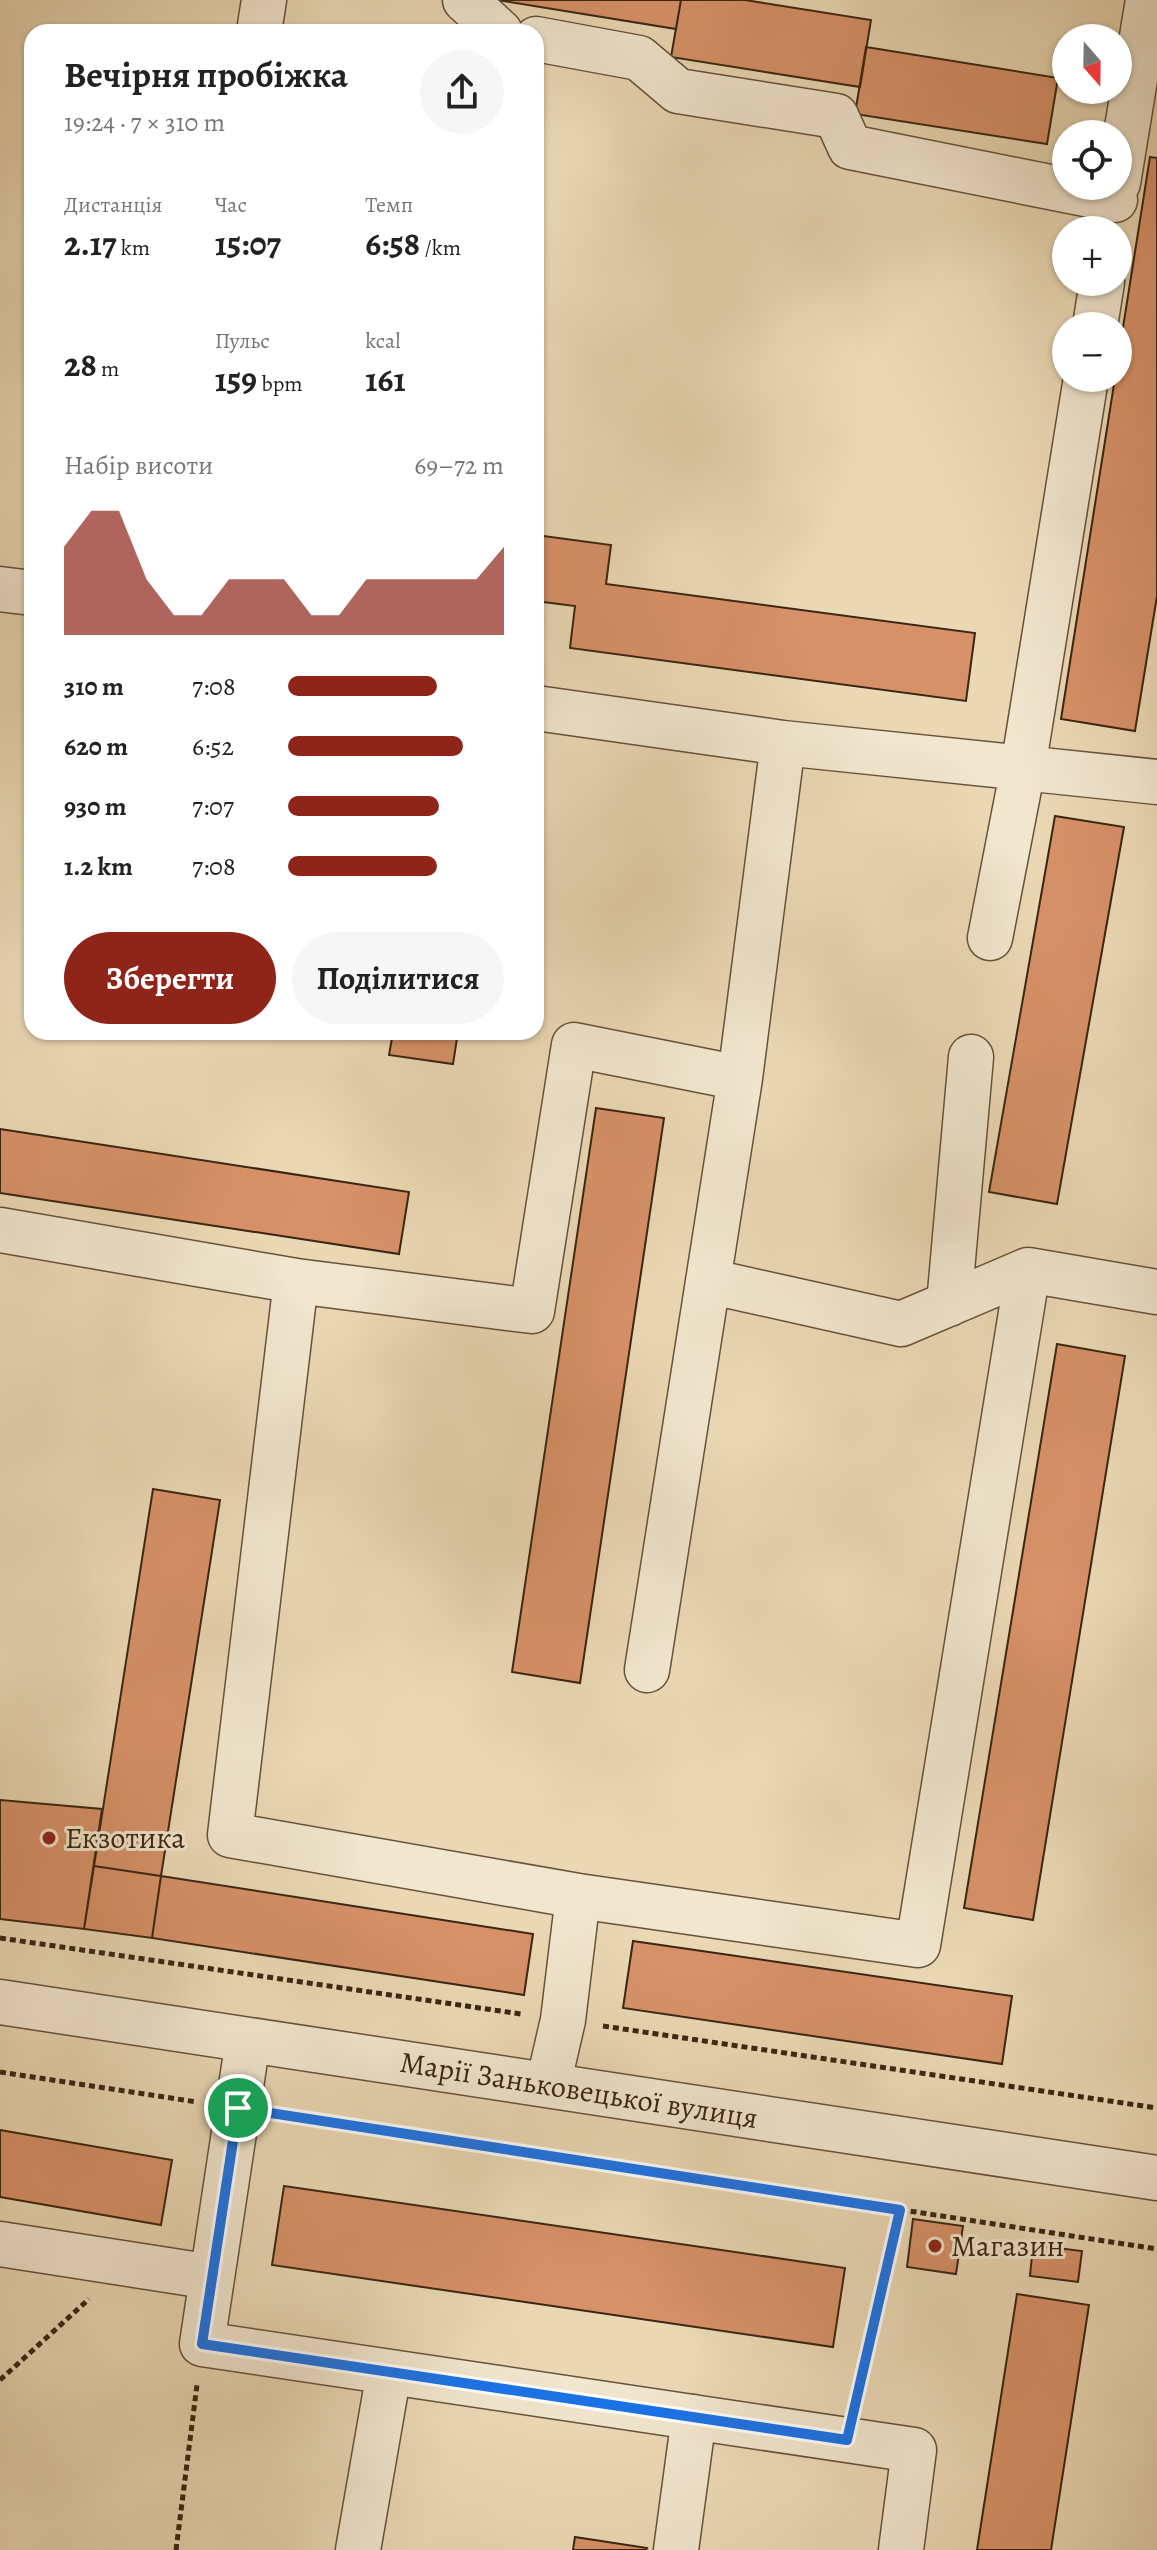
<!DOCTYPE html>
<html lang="uk">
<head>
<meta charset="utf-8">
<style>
  :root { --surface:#fff; --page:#f6f6f6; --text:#222; --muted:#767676; --accent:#8f2418 }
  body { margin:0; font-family:Alegreya,serif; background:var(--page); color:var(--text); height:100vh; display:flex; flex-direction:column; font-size:30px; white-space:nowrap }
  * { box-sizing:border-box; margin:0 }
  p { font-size:26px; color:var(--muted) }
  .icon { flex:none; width:44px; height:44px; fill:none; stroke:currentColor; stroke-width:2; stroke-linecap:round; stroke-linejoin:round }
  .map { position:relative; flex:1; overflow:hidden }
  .sheet { position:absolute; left:24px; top:24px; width:520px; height:1016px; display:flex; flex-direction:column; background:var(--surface); border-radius:24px; box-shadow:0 2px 6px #0004 }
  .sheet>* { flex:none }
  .needle { width:52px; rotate:160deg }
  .controls { position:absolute; left:1052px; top:24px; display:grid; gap:16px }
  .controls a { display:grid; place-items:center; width:80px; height:80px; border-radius:50%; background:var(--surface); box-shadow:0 2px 6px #0004; font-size:40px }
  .pin { position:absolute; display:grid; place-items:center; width:68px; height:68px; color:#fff; margin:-34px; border:4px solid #fff; border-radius:50%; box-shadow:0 2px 8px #0007 }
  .round { display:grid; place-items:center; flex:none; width:84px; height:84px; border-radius:42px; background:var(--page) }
  .head { display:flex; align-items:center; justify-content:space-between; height:136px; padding:0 40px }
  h1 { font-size:36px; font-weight:700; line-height:60px }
  .figures { display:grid; grid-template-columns:repeat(3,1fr); gap:12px; height:136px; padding:8px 40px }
  .figures div { display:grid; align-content:center }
  .figures b { font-size:34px; font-weight:700 }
  .figures small { font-size:22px; font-weight:400 }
  .figures p { font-size:22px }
  .chart { height:224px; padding:16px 40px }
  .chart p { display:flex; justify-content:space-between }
  .chart svg { width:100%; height:144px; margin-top:8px; fill:var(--accent); opacity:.7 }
  .cta { display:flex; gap:16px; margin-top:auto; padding:16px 40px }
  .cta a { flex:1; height:92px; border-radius:48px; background:var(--accent); color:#fff; font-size:32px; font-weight:700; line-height:92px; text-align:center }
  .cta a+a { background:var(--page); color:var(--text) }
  ul { padding:0 40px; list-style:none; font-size:26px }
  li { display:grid; grid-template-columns:128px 96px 1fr; align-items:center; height:60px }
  li i { height:20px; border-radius:10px; background:var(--accent) }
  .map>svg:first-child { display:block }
  .building { fill:#d79168; stroke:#392511; stroke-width:2 }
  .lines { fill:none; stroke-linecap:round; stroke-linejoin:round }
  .minor-casing { stroke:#65523a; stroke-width:47 }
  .path { stroke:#392511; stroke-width:5; stroke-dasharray:6 4; stroke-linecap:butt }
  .minor { stroke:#f1e6ce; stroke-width:44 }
  .route-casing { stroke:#fff; stroke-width:16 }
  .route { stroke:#1a73e8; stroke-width:10 }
  .poi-dot { fill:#8f2418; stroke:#f1e6ce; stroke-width:3 }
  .labels { text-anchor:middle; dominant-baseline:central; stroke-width:6; stroke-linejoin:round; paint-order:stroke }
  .poi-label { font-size:30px; fill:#392511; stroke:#f1e6ce; text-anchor:start }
  .street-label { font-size:30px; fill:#392511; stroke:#f1e6ce }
</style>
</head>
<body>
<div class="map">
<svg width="1157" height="2550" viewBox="0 0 1157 2550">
  <rect width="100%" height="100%" fill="#ead8b4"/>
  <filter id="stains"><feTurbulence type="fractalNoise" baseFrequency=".0025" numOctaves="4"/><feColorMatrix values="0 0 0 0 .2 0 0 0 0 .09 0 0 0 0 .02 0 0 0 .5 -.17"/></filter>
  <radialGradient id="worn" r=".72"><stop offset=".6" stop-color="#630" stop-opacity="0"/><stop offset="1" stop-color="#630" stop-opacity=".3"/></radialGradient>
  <path class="building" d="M497 0H681L676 29Z
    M681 0H745L871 20 860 87 671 57Z
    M866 47 1058 78 1047 144 855 114Z
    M1150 157 1157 158V596L1135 731 1061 719Z
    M536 535 611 545 606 584 975 633 966 701 570 648 575 606 536 601Z
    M1055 816 1124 827 1057 1204 989 1192Z
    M393 1032H458L453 1064 389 1055Z
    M596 1108 664 1118 580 1683 512 1672Z
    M0 1129 409 1192 399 1254 0 1193Z
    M1057 1344 1125 1356 1033 1920 964 1908Z
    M153 1489 220 1500 161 1876 94 1866Z
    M0 1800 102 1809 84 1929 0 1919Z
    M94 1866 161 1876 152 1938 84 1929Z
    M161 1876 533 1934 524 1995 152 1938Z
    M633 1941 1012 1996 1002 2064 623 2008Z
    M0 2130 172 2160 161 2225 0 2197Z
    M284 2186 845 2268 833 2347 272 2265Z
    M913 2219 963 2226 956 2274 907 2267Z
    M1033 2245 1082 2251 1078 2282 1030 2276Z
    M1017 2294 1089 2305 1051 2550H977Z
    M575 2537 647 2548 646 2550H573Z"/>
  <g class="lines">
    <defs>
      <path id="minor" d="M465 0 500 32
        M259 32 264 0
        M536 39 639 58 678 91 836 116 850 147 1115 200
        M1118 183 1148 0
        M1095 326 1102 282
        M1086 378 1023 768 1157 782
        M0 589 32 593
        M536 708 783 743 740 1078
        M783 743 1023 768 990 938
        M0 1230 296 1281
        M708 1281 901 1324 1028 1270
        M949 1304 971 1057
        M578 1896 230 1835 296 1281 532 1311 574 1045 740 1078 647 1670
        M0 2002 1157 2178
        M248 2040 202 2344 914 2450 901 2550
        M548 2085 563 2020 578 1896 918 1945 1028 1270 1157 1292
        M0 2244 212 2277
        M358 2550 389 2372
        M676 2550 694 2417"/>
    </defs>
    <use href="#minor" class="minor-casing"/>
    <path class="path" d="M0 1938 521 2014
      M603 2026 1157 2108
      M0 2072 197 2102
      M278 2114 1157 2249
      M0 2380 89 2299
      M856 2400 900 2210
      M176 2550 197 2385"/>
    <use href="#minor" class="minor"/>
  </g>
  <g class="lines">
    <defs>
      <path id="route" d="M238 2108 900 2210 847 2440 202 2344Z"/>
    </defs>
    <use href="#route" class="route-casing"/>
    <use href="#route" class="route"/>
  </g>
  <g class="poi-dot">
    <circle cx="49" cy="1838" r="8"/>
    <circle cx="935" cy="2246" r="8"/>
  </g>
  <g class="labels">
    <g class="poi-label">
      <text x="65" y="1838">Екзотика</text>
      <text x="951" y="2246">Магазин</text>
    </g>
    <g class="street-label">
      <text transform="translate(579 2090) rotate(9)">Марії Заньковецької вулиця</text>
    </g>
  </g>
  <rect width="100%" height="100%" filter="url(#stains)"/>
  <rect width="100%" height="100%" fill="url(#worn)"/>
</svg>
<div class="controls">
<a><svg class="needle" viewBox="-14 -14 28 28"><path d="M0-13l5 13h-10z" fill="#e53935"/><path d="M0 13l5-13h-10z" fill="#767676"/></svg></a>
<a><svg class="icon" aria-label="locate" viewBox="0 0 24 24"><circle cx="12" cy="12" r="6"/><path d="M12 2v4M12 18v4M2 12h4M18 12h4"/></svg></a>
<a>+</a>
<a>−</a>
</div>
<div class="pin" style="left:238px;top:2108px;background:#1e9e55"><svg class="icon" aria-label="arrive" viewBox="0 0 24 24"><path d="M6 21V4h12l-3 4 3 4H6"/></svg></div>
<section class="sheet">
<div class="head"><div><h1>Вечірня пробіжка</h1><p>19:24 · 7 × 310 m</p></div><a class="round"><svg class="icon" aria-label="share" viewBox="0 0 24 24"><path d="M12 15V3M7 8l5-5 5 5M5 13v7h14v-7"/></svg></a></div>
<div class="figures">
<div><p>Дистанція</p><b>2.17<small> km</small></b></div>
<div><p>Час</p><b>15:07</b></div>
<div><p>Темп</p><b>6:58<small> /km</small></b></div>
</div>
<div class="figures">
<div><b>28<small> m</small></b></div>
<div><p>Пульс</p><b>159<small> bpm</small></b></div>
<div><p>kcal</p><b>161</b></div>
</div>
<div class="chart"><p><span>Набір висоти</span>69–72 m</p>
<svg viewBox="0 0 160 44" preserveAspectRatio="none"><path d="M0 44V17L10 6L20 6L30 27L40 38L50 38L60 27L70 27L80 27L90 38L100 38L110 27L120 27L130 27L140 27L150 27L160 17V44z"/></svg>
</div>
<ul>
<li><b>310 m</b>7:08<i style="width:69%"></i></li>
<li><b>620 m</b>6:52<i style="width:81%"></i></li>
<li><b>930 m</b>7:07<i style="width:70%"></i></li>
<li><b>1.2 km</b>7:08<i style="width:69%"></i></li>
</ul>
<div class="cta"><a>Зберегти</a><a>Поділитися</a></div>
</section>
</div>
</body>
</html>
